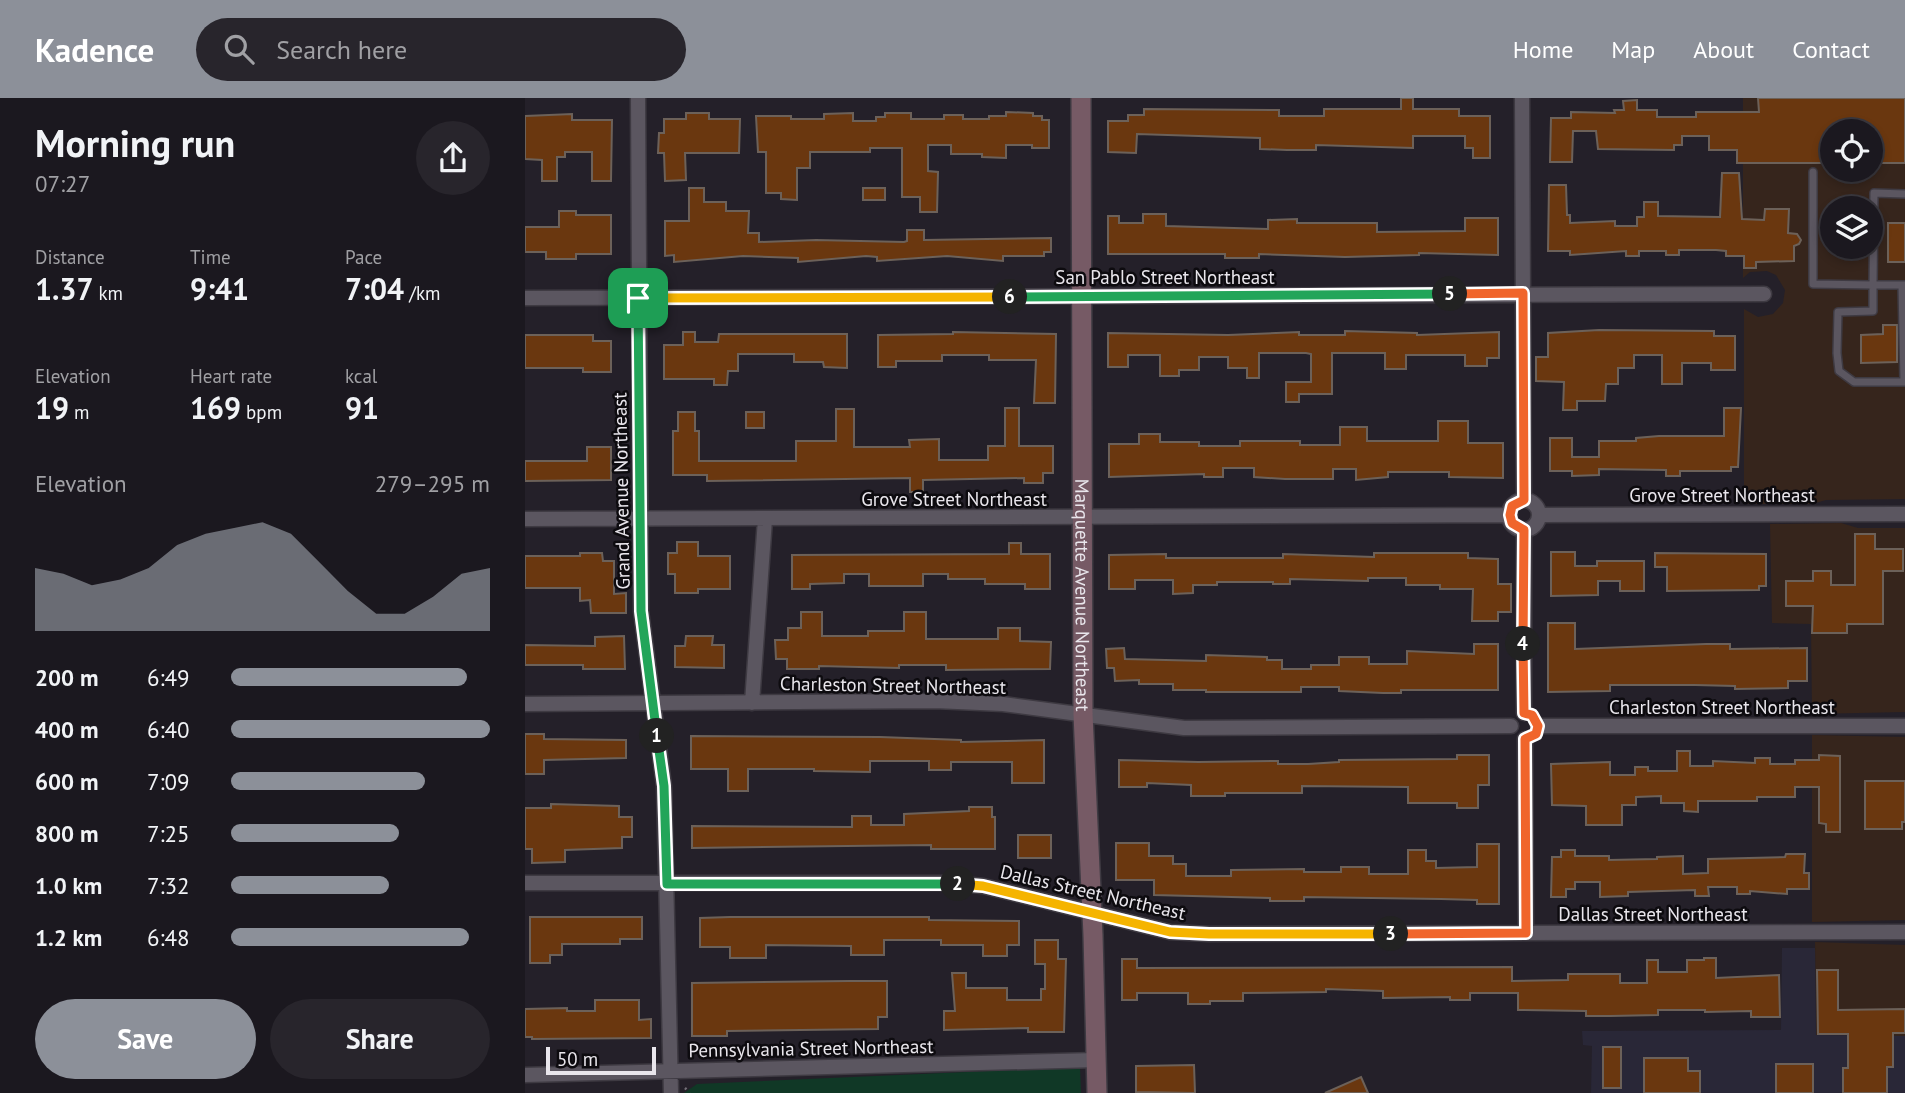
<!DOCTYPE html>
<html lang="en">
<head>
<meta charset="utf-8">
<style>
  :root { --surface:#1b181f; --page:#28252c; --text:#f1f3f6; --muted:#a0a0a4; --line:#39373d; --accent:#8c9099 }
  body { margin:0; font-family:"PT Sans",sans-serif; background:var(--page); color:var(--text); height:100vh; display:flex; flex-direction:column; font-size:26px; white-space:nowrap }
  * { box-sizing:border-box; margin:0 }
  p { font-size:23px; color:var(--muted) }
  .icon { flex:none; width:38px; height:38px; fill:none; stroke:currentColor; stroke-width:2; stroke-linecap:round; stroke-linejoin:round }
  .map { position:relative; flex:1; overflow:hidden }
  .side { display:flex; flex-direction:column; background:var(--surface); width:525px }
  .side>* { flex:none }
  .buttons { position:absolute; left:1295px; top:21px; display:grid; gap:14px }
  .buttons a { display:grid; place-items:center; width:63px; height:63px; border-radius:50%; background:var(--surface); box-shadow:0 4px 10px #0003,0 0 0 2px var(--line); font-size:35px }
  .scale { position:absolute; left:21px; bottom:18px; width:110px; box-sizing:border-box; padding-left:7px; border:4px solid #e9e6ec; border-top:0; font-size:19px; line-height:24px; white-space:nowrap; color:#e9e6ec; -webkit-text-stroke:5px #0d0b0f; paint-order:stroke }
  .pin { position:absolute; display:grid; place-items:center; width:60px; height:60px; color:#fff; margin:-30px; border-radius:14px; box-shadow:0 4px 10px #0006 }
  .km { position:absolute; width:35px; height:35px; margin:-18px; border-radius:50%; background:#222; color:#fff; font-size:19px; line-height:35px; text-align:center }
  .round { display:grid; place-items:center; flex:none; width:74px; height:74px; border-radius:37px; background:var(--page) }
  .overview { display:flex; align-items:center; justify-content:space-between; height:119px; padding:0 35px }
  h1 { font-size:38px; font-weight:800; line-height:52px }
  .metrics { display:grid; grid-template-columns:repeat(3,1fr); gap:10px; height:119px; padding:7px 35px }
  .metrics div { display:grid; align-content:center }
  .metrics b { font-size:30px; font-weight:800 }
  .metrics small { font-size:19px; font-weight:400 }
  .metrics p { font-size:19px }
  .chart { height:196px; padding:14px 35px }
  .chart p { display:flex; justify-content:space-between }
  .chart svg { width:100%; height:126px; margin-top:7px; fill:var(--accent); opacity:.7 }
  .cta { display:flex; gap:14px; margin-top:auto; padding:14px 35px }
  .cta a { flex:1; height:80px; border-radius:42px; background:var(--accent); color:#fff; font-size:28px; font-weight:800; line-height:80px; text-align:center }
  .cta a+a { background:var(--page); color:var(--text) }
  ul { padding:0 35px; list-style:none; font-size:23px }
  li { display:grid; grid-template-columns:112px 84px 1fr; align-items:center; height:52px }
  li i { height:18px; border-radius:9px; background:var(--accent) }
  header { display:flex; align-items:center; gap:42px; box-sizing:border-box; height:98px; padding:0 35px; background:var(--accent); color:#fff }
  header strong { font-size:33px }
  nav { display:flex; gap:38px; margin-inline-start:auto; font-size:24px }
  .search { width:490px; height:63px; background:var(--page); display:flex; align-items:center; gap:18px; box-sizing:border-box; padding:0 24px; border-radius:38px; color:var(--muted); font-size:26px }
  main { display:flex; flex:1; min-height:0 }
  .map>svg:first-child { display:block }
  .commercial { fill:#36251c; fill-rule:evenodd }
  .education { fill:#292737 }
  .green { fill:#103826 }
  .building { fill:#6a370f; stroke:#6c6159; stroke-width:2 }
  .lines { fill:none; stroke-linecap:round; stroke-linejoin:round }
  .lane-casing { stroke:#3e3a42; stroke-width:10 }
  .street-casing { stroke:#3e3a42; stroke-width:17 }
  .secondary-casing { stroke:#3e3a42; stroke-width:22 }
  .path { stroke:#747078; stroke-width:2.5; stroke-dasharray:2 5; stroke-linecap:butt }
  .lane { stroke:#5b5660; stroke-width:7 }
  .street { stroke:#5b5660; stroke-width:14 }
  .secondary { stroke:#765a65; stroke-width:19 }
  .split-1-casing { stroke:#fff; stroke-width:14 }
  .split-2-casing { stroke:#fff; stroke-width:14 }
  .split-3-casing { stroke:#fff; stroke-width:14 }
  .split-4-casing { stroke:#fff; stroke-width:14 }
  .split-5-casing { stroke:#fff; stroke-width:14 }
  .split-6-casing { stroke:#fff; stroke-width:14 }
  .split-7-casing { stroke:#fff; stroke-width:14 }
  .split-1 { stroke:#22a559; stroke-width:9 }
  .split-2 { stroke:#22a559; stroke-width:9 }
  .split-3 { stroke:#f5b400; stroke-width:9 }
  .split-4 { stroke:#f0652b; stroke-width:9 }
  .split-5 { stroke:#f0652b; stroke-width:9 }
  .split-6 { stroke:#22a559; stroke-width:9 }
  .split-7 { stroke:#f5b400; stroke-width:9 }
  .labels { text-anchor:middle; dominant-baseline:central; stroke-width:5; stroke-linejoin:round; paint-order:stroke }
  .street-label { font-size:19px; fill:#e9e6ec; stroke:#0d0b0f }
</style>
</head>
<body>
<header>
<strong>Kadence</strong>
<div class="search"><svg class="icon" aria-label="search" viewBox="0 0 24 24"><circle cx="10" cy="10" r="6"/><path d="M15 15l6 6"/></svg>Search here</div>
<nav><a>Home</a><a>Map</a><a>About</a><a>Contact</a></nav>
</header>
<main>
<section class="side">
<div class="overview"><div><h1>Morning run</h1><p>07:27</p></div><a class="round"><svg class="icon" aria-label="share" viewBox="0 0 24 24"><path d="M12 15V3M7 8l5-5 5 5M5 13v7h14v-7"/></svg></a></div>
<div class="metrics">
<div><p>Distance</p><b>1.37<small> km</small></b></div>
<div><p>Time</p><b>9:41</b></div>
<div><p>Pace</p><b>7:04<small> /km</small></b></div>
</div>
<div class="metrics">
<div><p>Elevation</p><b>19<small> m</small></b></div>
<div><p>Heart rate</p><b>169<small> bpm</small></b></div>
<div><p>kcal</p><b>91</b></div>
</div>
<div class="chart"><p><span>Elevation</span>279–295 m</p>
<svg viewBox="0 0 160 44" preserveAspectRatio="none"><path d="M0 44V22L10 24L20 28L30 26L40 22L50 14L60 10L70 8L80 6L90 10L100 20L110 30L120 38L130 38L140 32L150 24L160 22V44z"/></svg>
</div>
<ul>
<li><b>200 m</b>6:49<i style="width:91%"></i></li>
<li><b>400 m</b>6:40<i style="width:100%"></i></li>
<li><b>600 m</b>7:09<i style="width:75%"></i></li>
<li><b>800 m</b>7:25<i style="width:65%"></i></li>
<li><b>1.0 km</b>7:32<i style="width:61%"></i></li>
<li><b>1.2 km</b>6:48<i style="width:92%"></i></li>
</ul>
<div class="cta"><a>Save</a><a>Share</a></div>
</section>
<div class="map">
<svg width="1380" height="995" viewBox="0 0 1380 995">
  <rect width="100%" height="100%" fill="#242029"/>
  <path class="commercial" d="M1218 0H1380V401L1301 402 1287 406H1219V211L1233 219 1248 216 1258 205 1260 192 1251 177 1242 173 1225 174 1218 180ZM1307 33H1346V72H1307ZM1307 110H1346V149H1307Z
    M1316 425 1333 430H1380V614L1287 616 1286 526 1247 525 1245 426Z
    M1287 637 1380 639V822L1287 824Z
    M1290 844 1380 847V938L1291 937Z"/>
  <path class="education" d="M1257 850H1290L1291 937 1380 938V995H1066L1067 948 1058 947 1057 933 1256 932Z"/>
  <path class="green" d="M555 969 556 995H159L172 986Z"/>
  <path class="building" d="M876 0H888V11H934V18H965V60H948V50H940V38H888V50L791 47V52H762L735 51V40L612 36 611 55 583 54V23H603V17H619V11L754 12V18H799V11H876Z
    M1233 0H1380V65H1346V33H1307V65H1212V52H1184V38H1157V47H1149V52L1073 51 1071 33H1048L1047 64H1025L1026 20H1046V14L1090 15 1089 12H1099L1098 3 1112 2V12H1132V19H1171V14H1234Z
    M481 14 508 15V18H517V22H524V50H507V47H481V60L457 59V56H426V47H403V73L413 74 412 114H395V99H377V50H345V54H285V70H272V102L256 101V95H241V54H233L231 18H266V21H299V16L328 15V23H351V19H360V15H386V21H419V17H438V21H464V18H481Z
    M161 15H184V21H215L214 55H160L161 82 140 83 139 55H133L134 35H139V21H161Z
    M47 16V22H87L86 83H67V54H40V59H32V83H17V62L0 61V18Z
    M1197 75H1214L1217 121 1239 122 1240 111H1264L1263 135 1272 136 1276 142 1274 146 1269 148V163L1231 164V170H1219V158H1201V153L1191 152H1154V157H1141V153H1114V158H1101V153L1045 157V153H1023L1024 87H1041L1042 117H1045V125L1090 123V128H1112V119H1119V104H1133V118L1195 119Z
    M164 90H179V104H201V113H224L223 135H234V144L291 142 379 144 382 143V132H399V142L526 140V154H519V158H478V163L422 158 352 163V159L341 158 273 164V160L218 158 149 164V157L140 158V123H164Z
    M338 90H360V102H338Z
    M34 113H51V117H86V156H51V161H21V154H0V129H34Z
    M618 116H641V128L743 131V122L772 121V125H852V134L940 133V120H973V157L894 155V157L820 159 734 156V160H700V156H583V118H594V125H618Z
    M1363 125H1380V164H1363Z
    M1358 227H1372V264L1336 265V237L1358 236Z
    M1074 232 1189 233V238H1210V272H1186V265H1157V286H1137V257H1109V270H1093V286H1081L1080 303H1052V312H1038L1039 284 1011 283V259H1023V235Z
    M820 233 892 235V237L974 234V260H962V268H940V257H881V271H860V255H807V296H774V304H761V284H786V256L781 255H734V280H722V270H703V259H674V272H654V278H635V257H603V269H583V235L703 237 774 234V237H820Z
    M158 234H170V244H193L194 236H322V270L299 269 298 264H269V256H213V273H203L202 287H189V281H139V247H158Z
    M428 234 531 236 530 305H509L511 262H464V257H417V263H371V269H353V237L428 236Z
    M0 237H68V243H86V274H58V270H0Z
    M480 310H494V348H528V375H518V385H499V380L398 382V394H385V380L182 383V377H148V333H153V314H170V333H174V363H271V343H311V311H329V349H385L384 342 414 341V362H463V348H480Z
    M1199 310H1216L1213 369H1206V373H1155V378H1141V372L1074 371V377L1047 378V373H1025V340H1047V359H1074V343H1111V340L1134 338H1199Z
    M221 314H239V330H221Z
    M913 323H943V345H978V380L924 379V374H863V379L831 382V371H808V381H760L729 379V370H698V379H679V376L584 379V346H614V336H635V344H674V348H715V343H775V347H815V329H842V343H913Z
    M62 349H86V382L0 383V363H62Z
    M1330 436H1350V451H1378V473H1358V526H1322V535H1287L1288 508H1261V483H1288V473H1306V487H1330Z
    M152 444H173V458H205V491H173V495H150V476H143V455H152Z
    M484 445H496V456H525V491H500V486H460V481H423V476H398V488H344V476H319V485L285 486V491H267V457L484 456Z
    M1026 454H1050V468H1072V463H1119V493H1095V483H1073V497L1026 498Z
    M55 455H77L78 463H89V496L101 495V515H66L65 502 55 503V490H0V458H55Z
    M849 455H943V460L973 461V486H986V514H973V523H947L948 491H915V487H881V480H843V483L765 481V486H748V484H692V487H668V495L648 496V482H610V491H584V457L641 456V460H758V456L849 459Z
    M1130 455 1241 456V488H1234V492L1142 493V469H1130Z
    M276 514H297V538H343V533H379V514H401V541H473V530H495V543L526 544 525 571 421 572V567H374V570L294 568V571H262V561H251L250 542H263V530H276Z
    M1023 525H1050V551L1181 546H1205V551L1282 550V583H1263V590L1210 591V588L1170 587H1085V593L1023 594Z
    M99 538 100 571H58V567H0V547L70 548V539Z
    M161 538H188L187 547H199V570L150 569V548H160Z
    M949 546H973V592H876V595H858L814 593V589H776V594H681V592H648V586H614V582L590 583 589 570H582L581 551 599 550 600 561 681 563V557L742 559V562H757V571H786V567H814V559H844V566H882V553L949 556Z
    M0 636H19V641L101 642V660L19 662V676H0Z
    M166 638 355 639 436 642V644L519 642V685H487V664H426V672H404V663H345V674L289 673V671H223V693H203V671H166Z
    M1152 653H1165V668H1188V663L1230 665V660H1245V666H1270V662H1294V657L1315 658V734H1301V726L1294 725V689H1270V699H1232V703H1173V714L1159 713V705H1136V698L1111 699V707H1097V727H1061V708L1027 707 1026 666 1085 664V677H1110V669H1123V673H1152Z
    M932 657H964V687H953V710H932V705H883V689L777 688V695H700V698H666V687L622 685V689H594V662L673 664 753 663V666H783L814 664V662L932 661Z
    M1340 683H1380V724H1377V731H1340Z
    M26 706 94 708V719H107V739H97V750L40 752V764L7 765V751H0V710H26Z
    M444 709H467V719H470V751H406V747L167 750V728L327 729V718H346V727H379V716L444 713Z
    M493 737H526V760H493Z
    M591 745H624V758H648V766H661V778H706V772L779 771V774H816V769H844V776H883V752H901V763H911V770L952 769V746H974V806H952V802L916 801 779 799V803H745V800L629 797V782H591Z
    M1036 752H1050V758H1084V762L1132 761V759L1158 758V776L1183 775V761L1260 759 1261 756H1280L1279 775H1284V791H1262V796L1225 793V796H1212V789H1183L1184 798H1170V792L1103 794V798L1075 799V784H1050V791H1041V799H1026L1027 759H1036Z
    M5 819H117V841H95V846H37V857H25V865H5Z
    M205 819H404V822L494 823V847H482V858H458V847H416V842H359V857H326V848L241 847V860H205V849H175V820Z
    M510 842H533V861H541L539 934H503V930L419 932V913H430L427 875H441V890H482V902H516V891H520V866H510Z
    M1179 860H1191V880L1254 877 1255 919H1226V913L1180 914V912H1133V917L1085 918H1061V913L993 912V895H945V902H925V899L858 900V893L801 891V894L718 895V903H685V906H663V895H612V902H597V861H612V870L987 869V883L1043 882V876H1095V885H1122V862H1133V874H1162V862H1179Z
    M1292 872H1313V912L1380 911V935H1368V969H1362V995H1318V970H1323V936H1293Z
    M324 883H362V919H353V931L202 933V938H167V885Z
    M70 902H114V922L126 921V940L7 941V939H0V911L42 910V913H70Z
    M1078 949H1096V990H1078Z
    M1119 960H1163V973H1175V995H1119Z
    M1251 966H1288V995H1251Z
    M669 967 670 995 611 994V968Z
    M836 979 843 995H800Z"/>
  <g class="lines">
    <defs>
      <path id="lane" d="M1288 74V186L1348 187 1349 95 1380 96
        M1377 187 1379 284
        M1380 187H1348V213L1313 214 1312 255 1314 273 1329 284H1380"/>
      <path id="street" d="M113 0 116 513 139 688 146 995
        M997 0 999 402
        M0 200 1239 196
        M984 417a15 15 0 1 1 30 0a15 15 0 1 1-30 0Z
        M1014 417 1380 416
        M0 421 985 417
        M999 432V615
        M227 605 240 421
        M0 606 410 603 478 606 659 630 986 628
        M1013 628H1380
        M1000 641 1001 835
        M0 785H425L458 788 645 834 684 836 1380 834
        M0 977 572 962"/>
      <g id="secondary">
        <path id="s1" d="M556 0 558 616 568 837 572 995"/>
      </g>
    </defs>
    <use href="#lane" class="lane-casing"/>
    <use href="#street" class="street-casing"/>
    <use href="#secondary" class="secondary-casing"/>
    <path class="path" d="M160 990 165 995"/>
    <use href="#lane" class="lane"/>
    <use href="#street" class="street"/>
    <use href="#secondary" class="secondary"/>
  </g>
  <g class="lines">
    <defs>
      <path id="split-1" d="M113 200 116 513 132 638"/>
      <path id="split-2" d="M132 638 139 688 142 786H433"/>
      <path id="split-3" d="M433 786 458 788 645 834 684 836H866"/>
      <path id="split-4" d="M866 836 1001 835 1000 641 1011 636 1013 628 1007 617 999 615 998 546"/>
      <path id="split-5" d="M925 196 998 195 999 402 987 408 985 417 987 425 999 432 998 546"/>
      <path id="split-6" d="M485 199 925 196"/>
      <path id="split-7" d="M113 200 485 199"/>
    </defs>
    <use href="#split-1" class="split-1-casing"/>
    <use href="#split-2" class="split-2-casing"/>
    <use href="#split-3" class="split-3-casing"/>
    <use href="#split-4" class="split-4-casing"/>
    <use href="#split-5" class="split-5-casing"/>
    <use href="#split-6" class="split-6-casing"/>
    <use href="#split-7" class="split-7-casing"/>
    <use href="#split-1" class="split-1"/>
    <use href="#split-2" class="split-2"/>
    <use href="#split-3" class="split-3"/>
    <use href="#split-4" class="split-4"/>
    <use href="#split-5" class="split-5"/>
    <use href="#split-6" class="split-6"/>
    <use href="#split-7" class="split-7"/>
  </g>
  <g class="labels">
    <g class="street-label">
      <text x="640" y="179">San Pablo Street Northeast</text>
      <text transform="translate(96 393) rotate(-91)">Grand Avenue Northeast</text>
      <text x="1197" y="397">Grove Street Northeast</text>
      <text x="429" y="401">Grove Street Northeast</text>
      <text stroke="none"><textPath href="#s1" startOffset="497">Marquette Avenue Northeast</textPath></text>
      <text transform="translate(368 587) rotate(1)">Charleston Street Northeast</text>
      <text x="1197" y="609">Charleston Street Northeast</text>
      <text transform="translate(568 794) rotate(13)">Dallas Street Northeast</text>
      <text x="1128" y="816">Dallas Street Northeast</text>
      <text transform="translate(286 950) rotate(-1)">Pennsylvania Street Northeast</text>
    </g>
  </g>
</svg>
<div class="buttons">
<a><svg class="icon" aria-label="locate" viewBox="0 0 24 24"><circle cx="12" cy="12" r="6"/><path d="M12 2v4M12 18v4M2 12h4M18 12h4"/></svg></a>
<a><svg class="icon" aria-label="layers" viewBox="0 0 24 24"><path d="M12 4l9 5-9 5-9-5zM3 14l9 5 9-5"/></svg></a>
</div>
<div class="scale">50 m</div>
<div class="pin" style="left:113px;top:200px;background:#1e9e55"><svg class="icon" aria-label="arrive" viewBox="0 0 24 24"><path d="M6 21V4h12l-3 4 3 4H6"/></svg></div>
<b class="km" style="left:132px;top:638px">1</b>
<b class="km" style="left:433px;top:786px">2</b>
<b class="km" style="left:866px;top:836px">3</b>
<b class="km" style="left:998px;top:546px">4</b>
<b class="km" style="left:925px;top:196px">5</b>
<b class="km" style="left:485px;top:199px">6</b>
</div>
</main>
</body>
</html>
